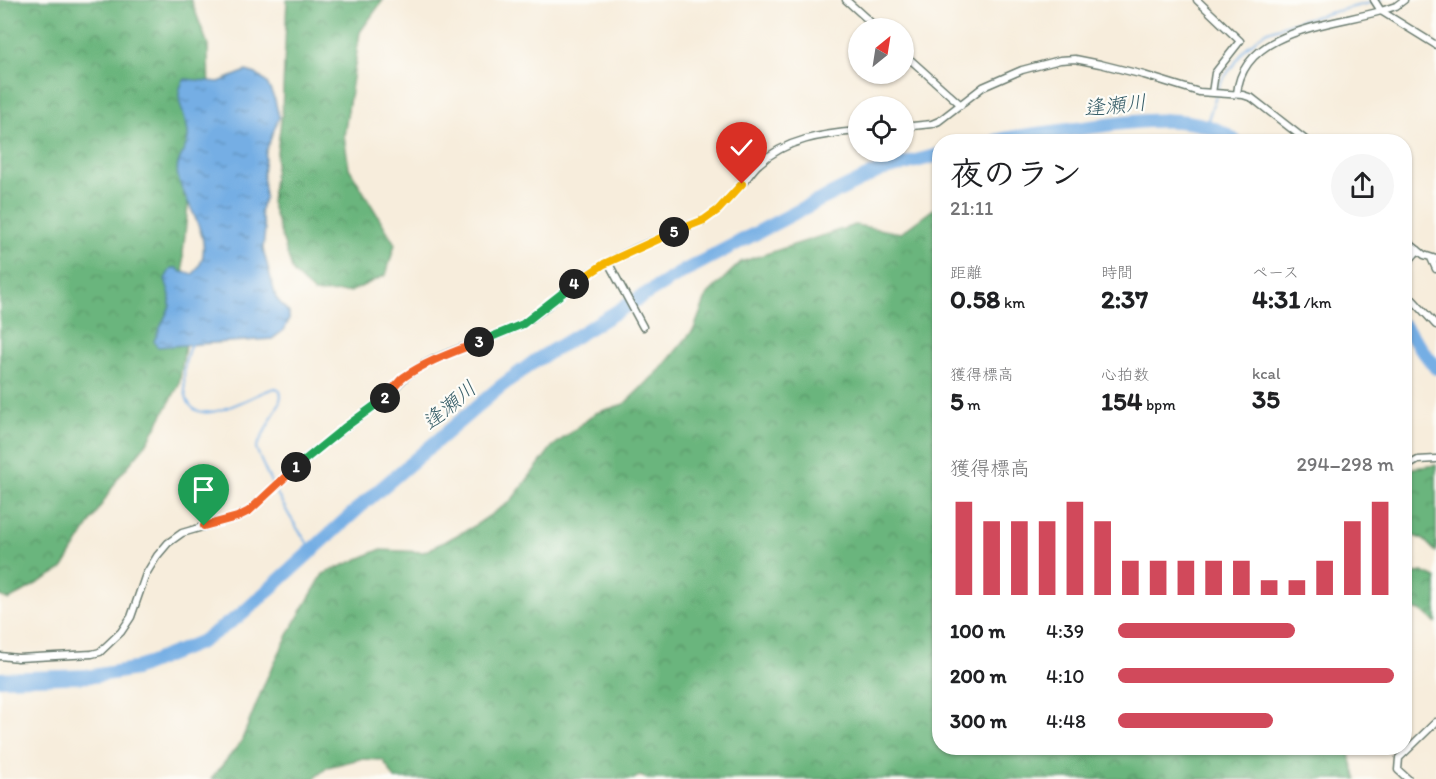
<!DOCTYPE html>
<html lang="ja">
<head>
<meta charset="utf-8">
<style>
  :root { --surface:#fff; --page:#f6f6f6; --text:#202124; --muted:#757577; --accent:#d1495b }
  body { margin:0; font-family:Itim,"Klee One",sans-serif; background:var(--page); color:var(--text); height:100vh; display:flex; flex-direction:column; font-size:22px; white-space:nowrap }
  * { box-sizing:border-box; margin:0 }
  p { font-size:20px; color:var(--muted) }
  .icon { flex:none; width:33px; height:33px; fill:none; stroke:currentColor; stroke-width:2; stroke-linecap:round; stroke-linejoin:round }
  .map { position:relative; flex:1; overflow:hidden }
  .panel { position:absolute; left:932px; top:134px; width:480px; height:621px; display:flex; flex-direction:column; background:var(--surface); border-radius:24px; box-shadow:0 2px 4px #0004 }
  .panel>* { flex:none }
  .needle { width:39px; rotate:30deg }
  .controls { position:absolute; left:848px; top:18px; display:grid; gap:12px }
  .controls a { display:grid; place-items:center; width:66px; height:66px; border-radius:50%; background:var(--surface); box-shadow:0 2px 4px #0004; font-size:30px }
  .pin { position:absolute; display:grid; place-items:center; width:51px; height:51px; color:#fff; margin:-62px -26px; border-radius:50% 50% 50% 0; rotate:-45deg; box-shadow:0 0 6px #0007 }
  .pin .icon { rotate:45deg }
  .km { position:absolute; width:30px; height:30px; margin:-15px; border-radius:50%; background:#222; color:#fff; font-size:16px; line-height:30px; text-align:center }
  .round { display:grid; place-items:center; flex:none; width:63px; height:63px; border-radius:32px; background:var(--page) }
  .summary { display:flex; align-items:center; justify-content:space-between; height:102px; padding:0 18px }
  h1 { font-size:33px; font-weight:700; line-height:45px }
  .metrics { display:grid; grid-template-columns:repeat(3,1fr); gap:9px; height:102px; padding:6px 18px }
  .metrics div { display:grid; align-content:center }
  .metrics b { font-size:26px; font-weight:700 }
  .metrics small { font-size:16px; font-weight:400 }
  .metrics p { font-size:16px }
  .chart { height:168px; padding:12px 18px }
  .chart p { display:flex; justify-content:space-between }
  .chart svg { width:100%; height:108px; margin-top:6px; stroke:var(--accent); stroke-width:6 }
  ul { padding:0 18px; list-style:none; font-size:20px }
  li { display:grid; grid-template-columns:96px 72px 1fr; align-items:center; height:45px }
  li i { height:15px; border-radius:8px; background:var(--accent) }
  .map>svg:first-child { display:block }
  .forest { fill:url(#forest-crowns); stroke:#457958; stroke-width:1.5 }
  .water { fill:url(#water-ripples); stroke:#4a768c; stroke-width:1.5 }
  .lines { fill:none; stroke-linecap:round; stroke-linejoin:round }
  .stream { stroke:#74aee4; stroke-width:2 }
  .river { stroke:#74aee4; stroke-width:14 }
  .minor-casing { stroke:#6b7b6f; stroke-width:9 }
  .minor { stroke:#fff; stroke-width:6 }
  .split-1-casing { stroke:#fff; stroke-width:12 }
  .split-2-casing { stroke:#fff; stroke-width:12 }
  .split-3-casing { stroke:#fff; stroke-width:12 }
  .split-4-casing { stroke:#fff; stroke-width:12 }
  .split-5-casing { stroke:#fff; stroke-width:12 }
  .split-6-casing { stroke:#fff; stroke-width:12 }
  .split-1 { stroke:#f0652b; stroke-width:8 }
  .split-2 { stroke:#22a559; stroke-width:8 }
  .split-3 { stroke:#f0652b; stroke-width:8 }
  .split-4 { stroke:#22a559; stroke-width:8 }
  .split-5 { stroke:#f5b400; stroke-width:8 }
  .split-6 { stroke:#f5b400; stroke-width:8 }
  .labels { text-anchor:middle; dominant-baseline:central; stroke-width:4.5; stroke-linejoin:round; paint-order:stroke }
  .water-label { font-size:21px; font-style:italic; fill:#395f69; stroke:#fdfcf7 }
</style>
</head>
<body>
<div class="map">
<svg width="1436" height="779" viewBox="0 0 1436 779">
  <defs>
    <pattern id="forest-crowns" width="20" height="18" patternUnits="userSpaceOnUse" patternTransform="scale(1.5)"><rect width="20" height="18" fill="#6bb57d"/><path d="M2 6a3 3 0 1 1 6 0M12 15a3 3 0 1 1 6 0" fill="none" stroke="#579467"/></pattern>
    <pattern id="water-ripples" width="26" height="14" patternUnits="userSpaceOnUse" patternTransform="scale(1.5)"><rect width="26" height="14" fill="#74aee4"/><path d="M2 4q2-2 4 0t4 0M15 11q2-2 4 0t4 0" fill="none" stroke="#5f8fba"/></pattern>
  </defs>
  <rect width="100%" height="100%" fill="#fdfcf7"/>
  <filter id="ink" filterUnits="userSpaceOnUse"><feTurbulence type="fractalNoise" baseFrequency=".0167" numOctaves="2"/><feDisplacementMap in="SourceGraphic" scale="12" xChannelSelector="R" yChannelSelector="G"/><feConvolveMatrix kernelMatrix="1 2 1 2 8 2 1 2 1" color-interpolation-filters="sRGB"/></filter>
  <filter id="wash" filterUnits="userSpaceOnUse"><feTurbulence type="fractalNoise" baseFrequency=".008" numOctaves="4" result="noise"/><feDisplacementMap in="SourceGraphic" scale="24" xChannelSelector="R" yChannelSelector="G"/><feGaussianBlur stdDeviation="1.35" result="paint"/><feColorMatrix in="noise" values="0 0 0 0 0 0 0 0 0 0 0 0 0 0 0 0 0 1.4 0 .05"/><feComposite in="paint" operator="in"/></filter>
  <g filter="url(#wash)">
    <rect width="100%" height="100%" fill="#f7eddc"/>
    <path class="forest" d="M0 0H191L208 45 209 108 190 185 183 253 186 340 179 385 147 443 118 478 62 569 9 600 0 596Z
      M287 0H383L360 32 344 136 349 168 395 244 386 275 350 292 314 293 293 272 271 202 282 112Z
      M939 205V747H1347L1357 779H648L640 776 633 779H395L383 760 360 759 328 767 313 779H211L241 742 266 680 291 629 323 574 379 550 424 552 471 528 511 501 552 447 596 413 624 404 661 369 694 329 707 295 741 262 855 225 901 233Z
      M1436 465V552L1424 540 1407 533 1404 530V475L1413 468Z
      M1422 572 1436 578V623L1423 612 1413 609 1404 602V583L1412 574Z"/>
    <path class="water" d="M246 71 256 74 267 83 275 100 279 117 266 151 263 174 265 197 260 212 265 229 263 249 276 298 289 313V320L284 330 272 339 157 347 154 341 170 306V295L165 279 171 268H177L181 272 193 274C221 246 185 206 178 177 174 159 187 152 188 137 190 117 169 99 185 79L219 82Z"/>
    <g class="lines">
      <path class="stream" d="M1206 126 1220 83 1246 48 1265 32 1297 21 1381 0
        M191 344C184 359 183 375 185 390 190 439 252 393 275 388L280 391 281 396 279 404 256 448C267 478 293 526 313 550"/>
      <path class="river" d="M996 141C1020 135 1045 133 1069 130 1117 124 1195 107 1235 141
        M1404 326 1436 368
        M0 679 93 676 135 669 201 642 242 614 363 504 500 387 535 361 684 271 806 207 881 170 939 155"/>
    </g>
  </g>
  <g filter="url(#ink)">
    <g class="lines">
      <defs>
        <path id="minor" d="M846 0 877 28
          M1197 0 1240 41 1215 73 1212 93
          M1374 0 1381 11 1436 45
          M903 53 961 105
          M1237 94C1242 29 1333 25 1381 11L1396 6 1404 0
          M903 127 932 124 939 121 983 87 1022 70 1060 60 1075 59 1100 64 1144 75 1199 92 1243 95 1252 98 1307 141
          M1404 239 1424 255 1436 259
          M1431 258 1436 269
          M608 262 643 327
          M1404 267 1418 250
          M1404 290 1436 325
          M1404 468 1418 460 1436 459
          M0 656 18 658 92 654 100 652 121 632 131 617 146 574 157 556 168 543 182 533 237 517 249 511 310 455 393 391C419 353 483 345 522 324 544 313 560 293 580 279 618 253 662 237 704 220 719 210 732 196 744 182 749 176 753 169 759 164 786 139 823 134 858 131
          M1408 779 1398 770 1399 758 1436 722"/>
      </defs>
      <use href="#minor" class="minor-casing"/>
      <use href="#minor" class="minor"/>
    </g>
  </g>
  <g class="lines" filter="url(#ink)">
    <defs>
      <path id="split-1" d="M204 526 237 517 249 511 296 467"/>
      <path id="split-2" d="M296 467 344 428 385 398"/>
      <path id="split-3" d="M385 398C392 392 397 382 404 377 427 361 454 352 479 342"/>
      <path id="split-4" d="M479 342 523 324 574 284"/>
      <path id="split-5" d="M574 284 604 264 674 232"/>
      <path id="split-6" d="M674 232 704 220 718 210 742 184"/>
    </defs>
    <use href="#split-1" class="split-1-casing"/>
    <use href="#split-2" class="split-2-casing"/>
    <use href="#split-3" class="split-3-casing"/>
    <use href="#split-4" class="split-4-casing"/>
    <use href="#split-5" class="split-5-casing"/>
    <use href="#split-6" class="split-6-casing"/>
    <use href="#split-1" class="split-1"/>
    <use href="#split-2" class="split-2"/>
    <use href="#split-3" class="split-3"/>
    <use href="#split-4" class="split-4"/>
    <use href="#split-5" class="split-5"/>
    <use href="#split-6" class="split-6"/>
  </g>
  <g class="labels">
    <g class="water-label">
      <text transform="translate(1115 105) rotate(-6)">逢瀬川</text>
      <text transform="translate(449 405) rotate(-40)">逢瀬川</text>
    </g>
  </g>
</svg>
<div class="controls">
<a><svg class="needle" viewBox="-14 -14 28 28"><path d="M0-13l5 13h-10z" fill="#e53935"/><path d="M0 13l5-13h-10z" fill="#757577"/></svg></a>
<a><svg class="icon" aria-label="locate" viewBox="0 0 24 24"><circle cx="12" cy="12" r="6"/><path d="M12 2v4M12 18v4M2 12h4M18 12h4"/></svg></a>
</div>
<div class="pin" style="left:204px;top:526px;background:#1e9e55"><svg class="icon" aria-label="arrive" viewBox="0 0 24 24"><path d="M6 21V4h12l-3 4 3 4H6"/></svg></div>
<div class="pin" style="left:742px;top:184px;background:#d93025"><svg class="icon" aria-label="check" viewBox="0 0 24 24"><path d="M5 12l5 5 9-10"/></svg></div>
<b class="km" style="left:296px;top:467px">1</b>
<b class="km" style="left:385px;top:398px">2</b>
<b class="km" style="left:479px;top:342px">3</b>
<b class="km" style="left:574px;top:284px">4</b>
<b class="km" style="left:674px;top:232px">5</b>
<section class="panel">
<div class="summary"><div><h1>夜のラン</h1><p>21:11</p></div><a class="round"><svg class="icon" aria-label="share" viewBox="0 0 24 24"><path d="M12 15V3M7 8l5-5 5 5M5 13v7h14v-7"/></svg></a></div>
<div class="metrics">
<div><p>距離</p><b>0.58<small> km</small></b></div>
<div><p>時間</p><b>2:37</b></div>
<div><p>ペース</p><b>4:31<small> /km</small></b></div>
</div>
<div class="metrics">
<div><p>獲得標高</p><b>5<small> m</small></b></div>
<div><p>心拍数</p><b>154<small> bpm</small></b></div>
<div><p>kcal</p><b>35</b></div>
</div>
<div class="chart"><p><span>獲得標高</span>294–298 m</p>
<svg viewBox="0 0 160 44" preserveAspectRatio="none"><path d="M5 44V6M15 44V14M25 44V14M35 44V14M45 44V6M55 44V14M65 44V30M75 44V30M85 44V30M95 44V30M105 44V30M115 44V38M125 44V38M135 44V30M145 44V14M155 44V6"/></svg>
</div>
<ul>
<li><b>100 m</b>4:39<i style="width:64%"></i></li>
<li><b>200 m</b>4:10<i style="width:100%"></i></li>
<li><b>300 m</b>4:48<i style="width:56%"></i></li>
</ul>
</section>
</div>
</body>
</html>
